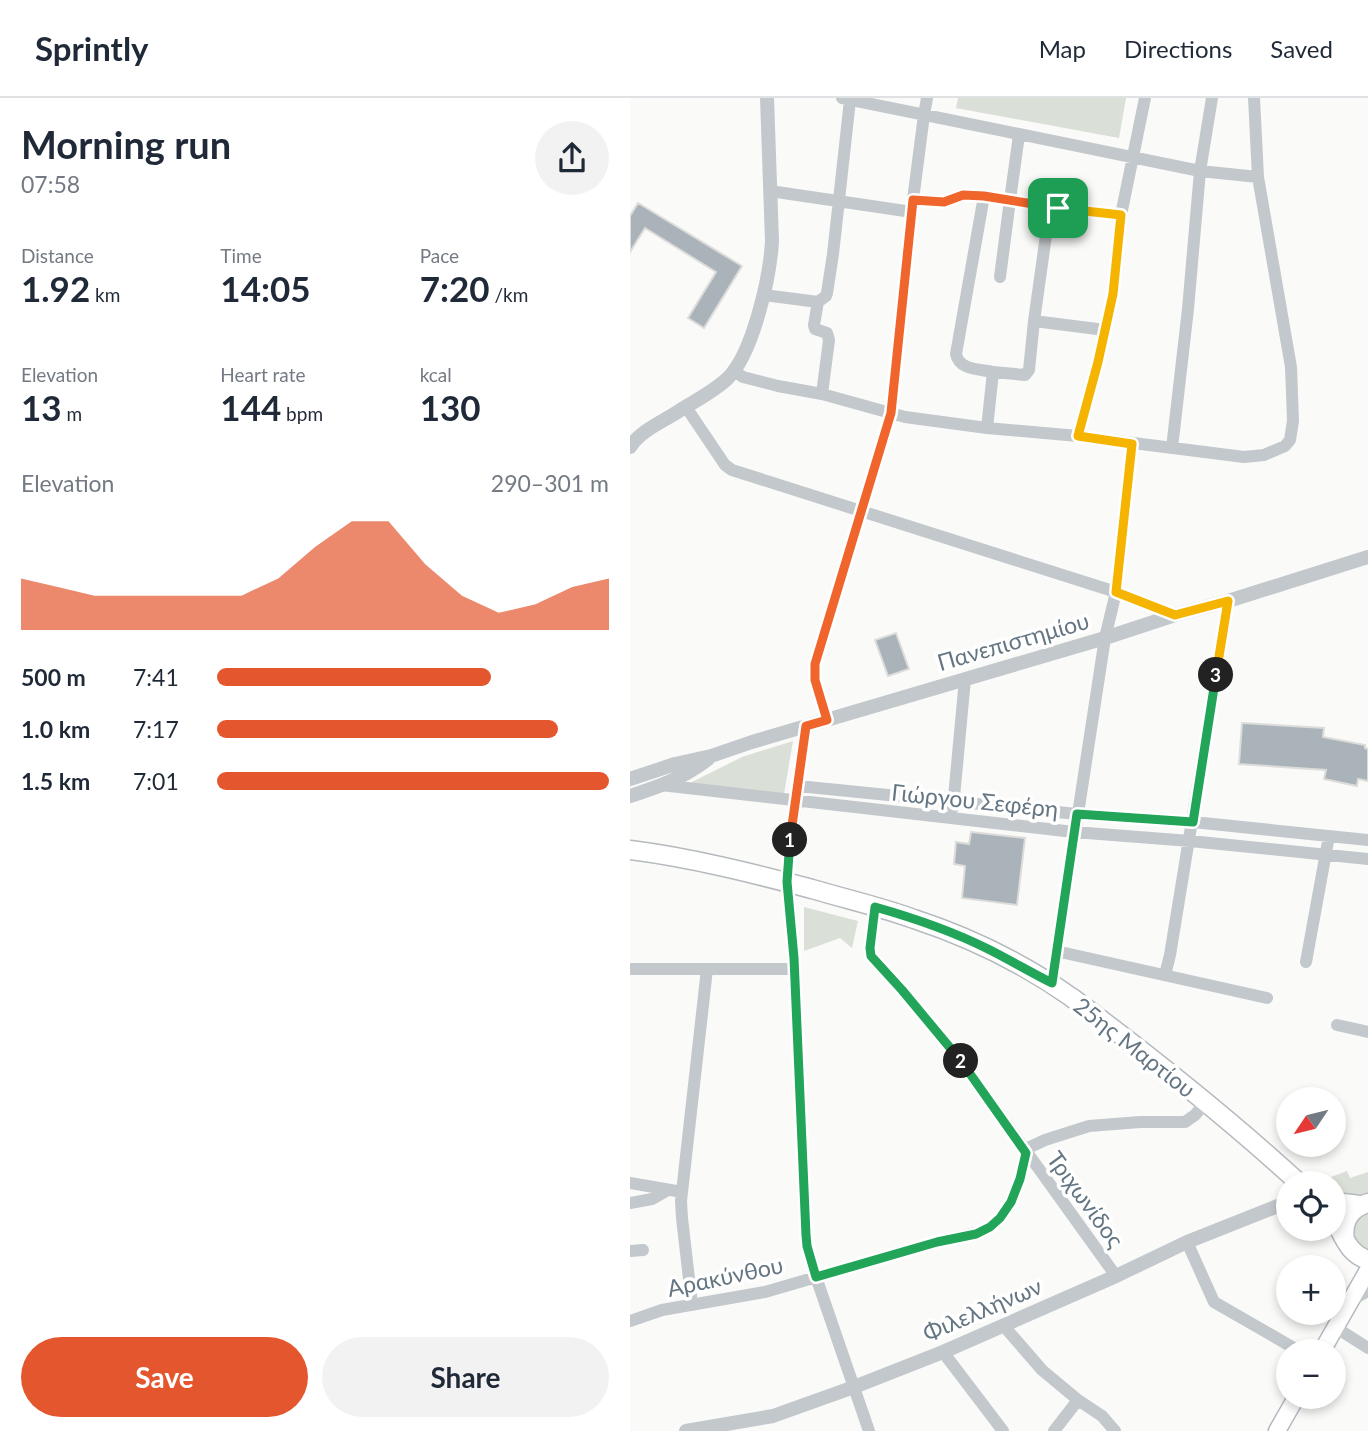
<!DOCTYPE html>
<html lang="en">
<head>
<meta charset="utf-8">
<style>
  :root { --surface:#fff; --page:#f2f2f3; --text:#1f2937; --muted:#747a83; --line:#e0e1e3; --accent:#e4572e }
  body { margin:0; font-family:Lato,sans-serif; background:var(--page); color:var(--text); height:100vh; display:flex; flex-direction:column; font-size:26px; white-space:nowrap }
  * { box-sizing:border-box; margin:0 }
  p { font-size:23px; color:var(--muted) }
  .icon { flex:none; width:38px; height:38px; fill:none; stroke:currentColor; stroke-width:2; stroke-linecap:round; stroke-linejoin:round }
  .map { position:relative; flex:1; overflow:hidden }
  .side { display:flex; flex-direction:column; background:var(--surface); width:630px }
  .side>* { flex:none }
  .needle { width:46px; rotate:235deg }
  .controls { position:absolute; left:646px; top:989px; display:grid; gap:14px }
  .controls a { display:grid; place-items:center; width:70px; height:70px; border-radius:50%; background:var(--surface); box-shadow:0 4px 10px #0003; font-size:35px }
  .pin { position:absolute; display:grid; place-items:center; width:60px; height:60px; color:#fff; margin:-30px; border-radius:14px; box-shadow:0 4px 10px #0006 }
  .km { position:absolute; width:35px; height:35px; margin:-18px; border-radius:50%; background:#222; color:#fff; font-size:19px; line-height:35px; text-align:center }
  .round { display:grid; place-items:center; flex:none; width:74px; height:74px; border-radius:37px; background:var(--page) }
  .head { display:flex; align-items:center; justify-content:space-between; height:119px; padding:0 21px }
  h1 { font-size:38px; font-weight:700; line-height:52px }
  .stats { display:grid; grid-template-columns:repeat(3,1fr); gap:10px; height:119px; padding:7px 21px }
  .stats div { display:grid; align-content:center }
  .stats b { font-size:35px; font-weight:700 }
  .stats small { font-size:19px; font-weight:400 }
  .stats p { font-size:19px }
  .chart { height:196px; padding:14px 21px }
  .chart p { display:flex; justify-content:space-between }
  .chart svg { width:100%; height:126px; margin-top:7px; fill:var(--accent); opacity:.7 }
  .action { display:flex; gap:14px; margin-top:auto; padding:14px 21px }
  .action a { flex:1; height:80px; border-radius:42px; background:var(--accent); color:#fff; font-size:28px; font-weight:700; line-height:80px; text-align:center }
  .action a+a { background:var(--page); color:var(--text) }
  ul { padding:0 21px; list-style:none; font-size:23px }
  li { display:grid; grid-template-columns:112px 84px 1fr; align-items:center; height:52px }
  li i { height:18px; border-radius:9px; background:var(--accent) }
  header { display:flex; align-items:center; gap:42px; box-sizing:border-box; height:98px; padding:0 35px; background:var(--surface); border-bottom:2px solid var(--line) }
  header strong { font-size:33px }
  nav { display:flex; gap:38px; margin-inline-start:auto; font-size:24px }
  main { display:flex; flex:1; min-height:0 }
  .map>svg:first-child { display:block }
  .green { fill:#dadfd7 }
  .building { fill:#aab3b9; stroke:#dcdcda; stroke-width:2 }
  .lines { fill:none; stroke-linecap:round; stroke-linejoin:round }
  .secondary-casing { stroke:#b3babf; stroke-width:19 }
  .primary-casing { stroke:#b5babe; stroke-width:21 }
  .minor { stroke:#c3c8cc; stroke-width:12 }
  .tertiary { stroke:#c3c8cc; stroke-width:14 }
  .secondary { stroke:#fff; stroke-width:16 }
  .primary { stroke:#fff; stroke-width:18 }
  .split-1-casing { stroke:#fff; stroke-width:14 }
  .split-2-casing { stroke:#fff; stroke-width:14 }
  .split-3-casing { stroke:#fff; stroke-width:14 }
  .split-4-casing { stroke:#fff; stroke-width:14 }
  .split-1 { stroke:#f0652b; stroke-width:9 }
  .split-2 { stroke:#22a559; stroke-width:9 }
  .split-3 { stroke:#22a559; stroke-width:9 }
  .split-4 { stroke:#f5b400; stroke-width:9 }
  .labels { text-anchor:middle; dominant-baseline:central; stroke-width:7; stroke-linejoin:round; paint-order:stroke }
  .street-label { font-size:23px; fill:#657683; stroke:#fff }
</style>
</head>
<body>
<header>
<strong>Sprintly</strong>
<nav><a>Map</a><a>Directions</a><a>Saved</a></nav>
</header>
<main>
<section class="side">
<div class="head"><div><h1>Morning run</h1><p>07:58</p></div><a class="round"><svg class="icon" aria-label="share" viewBox="0 0 24 24"><path d="M12 15V3M7 8l5-5 5 5M5 13v7h14v-7"/></svg></a></div>
<div class="stats">
<div><p>Distance</p><b>1.92<small> km</small></b></div>
<div><p>Time</p><b>14:05</b></div>
<div><p>Pace</p><b>7:20<small> /km</small></b></div>
</div>
<div class="stats">
<div><p>Elevation</p><b>13<small> m</small></b></div>
<div><p>Heart rate</p><b>144<small> bpm</small></b></div>
<div><p>kcal</p><b>130</b></div>
</div>
<div class="chart"><p><span>Elevation</span>290–301 m</p>
<svg viewBox="0 0 160 44" preserveAspectRatio="none"><path d="M0 44V26L10 29L20 32L30 32L40 32L50 32L60 32L70 26L80 15L90 6L100 6L110 21L120 32L130 38L140 35L150 29L160 26V44z"/></svg>
</div>
<ul>
<li><b>500 m</b>7:41<i style="width:70%"></i></li>
<li><b>1.0 km</b>7:17<i style="width:87%"></i></li>
<li><b>1.5 km</b>7:01<i style="width:100%"></i></li>
</ul>
<div class="action"><a>Save</a><a>Share</a></div>
</section>
<div class="map">
<svg width="738" height="1333" viewBox="0 0 738 1333">
  <rect width="100%" height="100%" fill="#fafaf8"/>
  <path class="green" d="M328 0H496L489 40 326 10Z
    M163 643 154 696 58 686 112 659Z
    M174 809 228 823 222 850 210 840 174 853Z
    M717 1073 720 1080 738 1074V1099L704 1098V1085H685Z
    M738 1112V1154L733 1152 723 1142 724 1121Z"/>
  <path class="building" d="M8 105 112 168 74 230 58 220 86 174 15 130 0 154V118Z
    M266 535 279 571 258 578 245 542Z
    M612 625 694 630 693 639 735 647V650L738 651V683L728 681 727 688 694 681 696 672 609 666Z
    M341 734 395 740 387 807 332 800 335 768 324 766 326 744 339 746Z"/>
  <g class="lines">
    <defs>
      <path id="secondary" d="M692 1253 738 1172
        M647 1333 667 1298"/>
      <path id="primary" d="M0 752C62 760 122 775 182 791 216 801 251 809 284 821 339 839 394 866 441 899 520 958 597 1019 669 1085
        M704 1104 730 1107
        M704 1122C714 1138 718 1156 738 1162
        M715 1142C712 1123 720 1110 738 1105"/>
    </defs>
    <use href="#secondary" class="secondary-casing"/>
    <use href="#primary" class="primary-casing"/>
    <path class="minor" d="M212 0 570 73 628 79
      M140 93 282 114
      M283 102 314 104 333 97 354 98
      M370 179 380 102 420 109
      M134 197 188 204
      M404 223 475 232
      M104 273 113 279 148 288 192 296 275 319 357 330 448 338 614 359 634 357 655 348 660 342 663 323 661 269 628 79 624 0
      M363 274 395 277 399 272 404 223 420 109 491 117
      M192 296 199 242 197 235 185 231 184 227 188 204 196 198 197 195 203 156 220 2
      M56 309 95 367 102 372 486 494 545 517
      M357 330 363 274C349 271 329 272 326 256L354 98 380 102 389 37
      M448 338 468 264 483 196 491 117 515 0
      M542 350 558 211 570 73 582 0
      M197 622 185 582V566L261 315 280 125 294 17 297 0
      M176 628 157 773 164 860 176 1137 177 1148 186 1179 239 1333
      M31 687 444 734 560 743 738 761
      M168 688 447 716 563 724 738 742
      M323 710 335 581
      M245 809 240 850 243 861 272 892 337 971 486 1178
      M426 853 637 900
      M676 864 699 738
      M0 871H164
      M535 877 540 857 598 503
      M422 885 475 540 486 494 502 346
      M707 927 738 934
      M0 1085 52 1094
      M0 1105 22 1101 38 1092
      M557 1144 584 1204 669 1253
      M0 1153 13 1152
      M720 1203 738 1193
      M62 1207 52 1120 51 1103 77 871
      M0 1223 32 1212 135 1194 307 1144 353 1133 366 1125 381 1104 390 1081 396 1055 400 1049 415 1042 459 1028 510 1024H555L565 1017 576 1004
      M373 1227 412 1272 448 1302 472 1318 485 1333
      M705 1229 738 1250
      M313 1254 373 1333
      M424 1333 448 1302"/>
    <path class="tertiary" d="M0 349C12 331 35 323 52 311 67 302 84 293 97 281 123 256 140 179 142 143L137 0
      M0 681 45 666 81 658 122 644 475 540 545 517 598 503 738 459
      M0 698C28 689 54 680 78 661
      M56 1333 143 1318 224 1289 313 1254 486 1178 557 1144 658 1104"/>
    <use href="#secondary" class="secondary"/>
    <use href="#primary" class="primary"/>
  </g>
  <g class="lines">
    <defs>
      <path id="split-1" d="M160 742 176 628 197 622 185 582V566L261 315 283 102 314 104 333 97 354 98 428 110"/>
      <path id="split-2" d="M160 742 157 784 164 860 176 1137 177 1148 186 1179 307 1144 346 1136 360 1129 370 1120 381 1104 390 1081 396 1055 331 963"/>
      <path id="split-3" d="M331 963 272 892 241 858 240 850 245 809C284 820 322 833 358 851 380 862 400 874 422 885L447 716 563 724 586 577"/>
      <path id="split-4" d="M428 110 491 117 483 196 468 264 448 338 502 346 486 494 545 517 598 503 586 577"/>
    </defs>
    <use href="#split-1" class="split-1-casing"/>
    <use href="#split-2" class="split-2-casing"/>
    <use href="#split-3" class="split-3-casing"/>
    <use href="#split-4" class="split-4-casing"/>
    <use href="#split-1" class="split-1"/>
    <use href="#split-2" class="split-2"/>
    <use href="#split-3" class="split-3"/>
    <use href="#split-4" class="split-4"/>
  </g>
  <g class="labels">
    <g class="street-label">
      <text transform="translate(383 543) rotate(-16)">Πανεπιστημίου</text>
      <text transform="translate(345 702) rotate(6)">Γιώργου Σεφέρη</text>
      <text transform="translate(505 949) rotate(38)">25ης Μαρτίου</text>
      <text transform="translate(456 1101) rotate(54)">Τριχωνίδος</text>
      <text transform="translate(95 1178) rotate(-12)">Αρακύνθου</text>
      <text transform="translate(352 1211) rotate(-23)">Φιλελλήνων</text>
    </g>
  </g>
</svg>
<div class="controls">
<a><svg class="needle" viewBox="-14 -14 28 28"><path d="M0-13l5 13h-10z" fill="#e53935"/><path d="M0 13l5-13h-10z" fill="#747a83"/></svg></a>
<a><svg class="icon" aria-label="locate" viewBox="0 0 24 24"><circle cx="12" cy="12" r="6"/><path d="M12 2v4M12 18v4M2 12h4M18 12h4"/></svg></a>
<a>+</a>
<a>−</a>
</div>
<div class="pin" style="left:428px;top:110px;background:#1e9e55"><svg class="icon" aria-label="arrive" viewBox="0 0 24 24"><path d="M6 21V4h12l-3 4 3 4H6"/></svg></div>
<b class="km" style="left:160px;top:742px">1</b>
<b class="km" style="left:331px;top:963px">2</b>
<b class="km" style="left:586px;top:577px">3</b>
</div>
</main>
</body>
</html>
